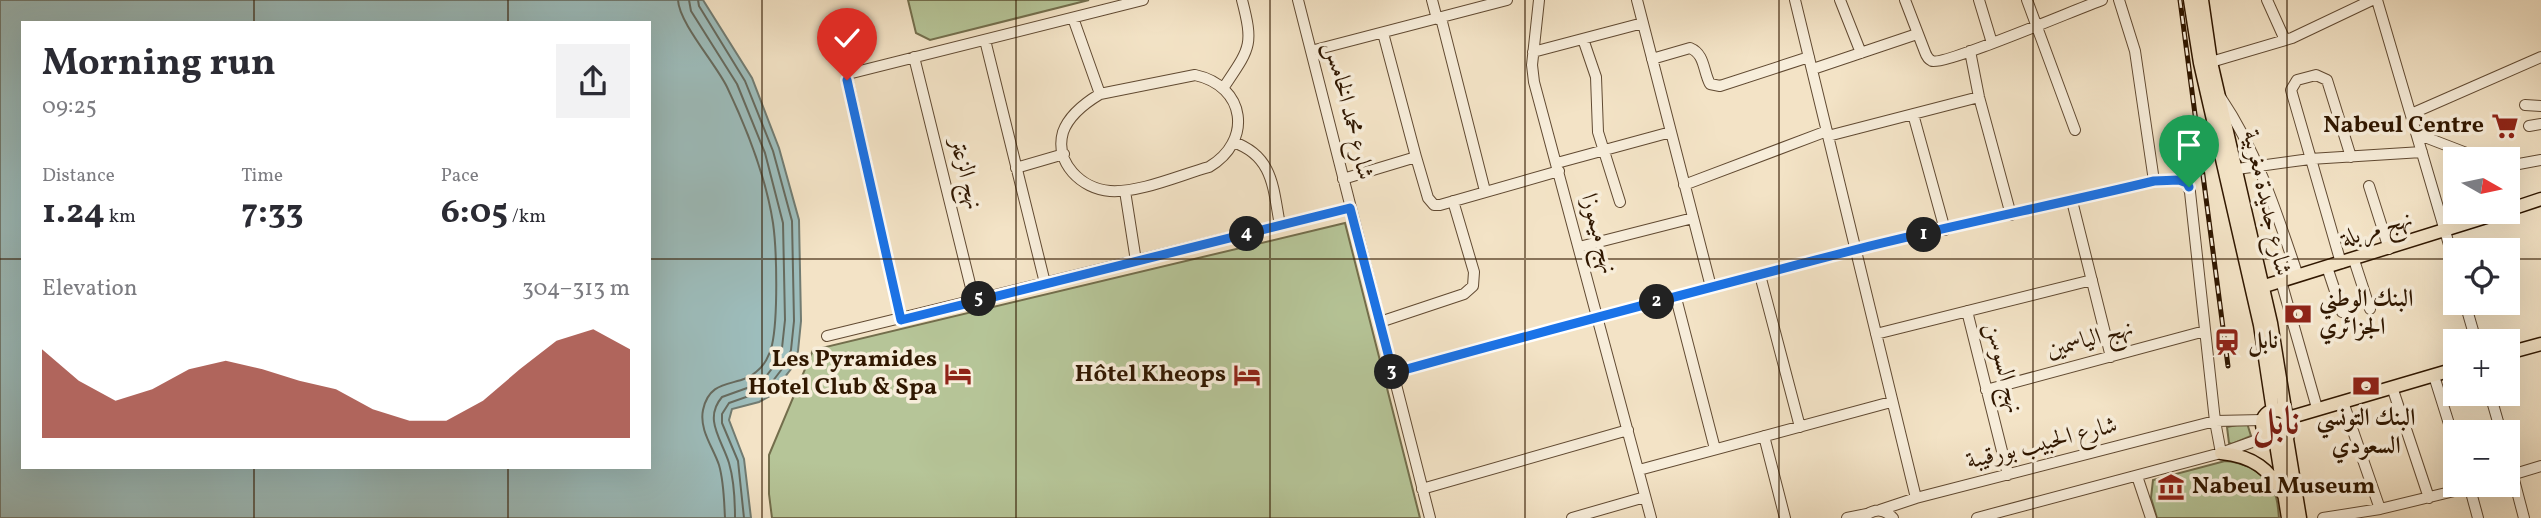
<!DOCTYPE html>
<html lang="en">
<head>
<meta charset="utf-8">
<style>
  :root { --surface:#fff; --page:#f2f2f3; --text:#2b2b33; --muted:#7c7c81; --accent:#8f2418 }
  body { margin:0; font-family:Vollkorn,Amiri,serif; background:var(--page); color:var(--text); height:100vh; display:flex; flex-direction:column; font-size:26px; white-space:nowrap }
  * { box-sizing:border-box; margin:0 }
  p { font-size:23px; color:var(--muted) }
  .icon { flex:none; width:38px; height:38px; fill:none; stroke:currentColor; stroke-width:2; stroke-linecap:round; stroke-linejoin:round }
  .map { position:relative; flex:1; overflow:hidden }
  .drawer { position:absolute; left:21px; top:21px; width:630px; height:448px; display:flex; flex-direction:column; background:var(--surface); border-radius:0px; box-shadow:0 7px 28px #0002 }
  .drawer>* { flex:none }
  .needle { width:46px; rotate:99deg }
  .fabs { position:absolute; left:2443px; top:147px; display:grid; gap:14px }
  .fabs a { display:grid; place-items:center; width:77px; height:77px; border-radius:0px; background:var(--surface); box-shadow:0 7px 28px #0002; font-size:35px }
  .pin { position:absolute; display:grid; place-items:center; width:60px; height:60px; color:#fff; margin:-72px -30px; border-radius:50% 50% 50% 0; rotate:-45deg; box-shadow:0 0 7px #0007 }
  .pin .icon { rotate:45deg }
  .km { position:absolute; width:35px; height:35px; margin:-18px; border-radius:50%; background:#222; color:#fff; font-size:19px; line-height:35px; text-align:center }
  .round { display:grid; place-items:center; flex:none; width:74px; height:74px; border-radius:0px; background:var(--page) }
  .overview { display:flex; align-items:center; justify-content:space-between; height:119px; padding:0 21px }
  h1 { font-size:38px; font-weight:700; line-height:52px }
  .metrics { display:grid; grid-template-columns:repeat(3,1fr); gap:10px; height:119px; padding:7px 21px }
  .metrics div { display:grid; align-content:center }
  .metrics b { font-size:35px; font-weight:700 }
  .metrics small { font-size:19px; font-weight:400 }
  .metrics p { font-size:19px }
  .chart { height:196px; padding:14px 21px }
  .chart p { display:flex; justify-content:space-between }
  .chart svg { width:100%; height:126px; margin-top:7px; fill:var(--accent); opacity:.7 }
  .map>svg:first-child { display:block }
  .green { fill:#b6c598; stroke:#736e4c; stroke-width:2 }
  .water { fill:#9dbdbc; stroke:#717b71; stroke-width:2; fill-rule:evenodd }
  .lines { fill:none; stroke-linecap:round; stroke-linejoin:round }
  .shore { stroke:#666a5e; stroke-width:2 }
  .minor-casing { stroke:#614a32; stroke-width:12 }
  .major-casing { stroke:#301700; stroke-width:15 }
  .minor { stroke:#f7edda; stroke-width:10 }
  .major { stroke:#f3e3c6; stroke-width:12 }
  .rail-casing { stroke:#301700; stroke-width:5 }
  .rail { stroke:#f7edda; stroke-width:2.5; stroke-dasharray:8; stroke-linecap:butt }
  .route-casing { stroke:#fff; stroke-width:14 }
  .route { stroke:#1a73e8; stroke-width:9 }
  .grid { fill:none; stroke:#301700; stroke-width:2; stroke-opacity:0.55 }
  .labels { text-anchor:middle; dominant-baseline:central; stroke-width:7; stroke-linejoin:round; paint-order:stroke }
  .street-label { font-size:24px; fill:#301700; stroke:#f7edda }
  .poi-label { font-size:24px; font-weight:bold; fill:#301700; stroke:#f7edda; text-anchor:end }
  .town-label { font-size:38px; font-weight:bold; fill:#7a1f14; stroke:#f7edda }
</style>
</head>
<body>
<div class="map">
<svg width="2541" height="518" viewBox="0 0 2541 518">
  <rect width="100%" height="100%" fill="#f3e3c6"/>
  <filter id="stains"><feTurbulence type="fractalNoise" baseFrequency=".00286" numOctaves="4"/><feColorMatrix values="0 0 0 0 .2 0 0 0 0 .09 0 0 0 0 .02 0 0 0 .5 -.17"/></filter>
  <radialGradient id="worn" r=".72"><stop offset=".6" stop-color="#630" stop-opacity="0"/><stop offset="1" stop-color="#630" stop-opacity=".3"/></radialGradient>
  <path class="green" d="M908 0H1089L930 40 916 33Z
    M1345 223 1420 518H772L769 494V455L813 350Z
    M2247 423 2251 436 2232 444 2229 443 2227 427Z
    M2225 461C2244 462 2264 472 2273 490 2278 497 2278 509 2279 518H2157L2151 498 2153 480Z"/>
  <path class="water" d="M0 0H703L752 78 779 148 799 220 801 321 798 351 791 369 770 396 759 402 732 409 729 420 744 459 751 518H0ZM23 23H649V467H23Z"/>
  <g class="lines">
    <path class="shore" d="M678 0C679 23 716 64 727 87 747 129 766 178 773 223 777 251 778 318 772 345 770 355 764 366 756 372 739 388 710 376 703 410 699 430 713 447 719 465 724 482 724 501 725 518
      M689 0 691 11 737 84 765 153 783 223 785 320 782 348 777 362 761 383 722 397C703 419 722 440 729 463 734 480 735 500 735 518
      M698 0 699 6 745 81 773 151 792 221 794 321 791 350 785 365 766 390 729 403 722 414V423L738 461 744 518"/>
    <defs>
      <path id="minor" d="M1298 0 1430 518
        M1432 0 1437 19
        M1539 0 1532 65 1534 82 1651 518
        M1637 0 1711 287
        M1795 0 1916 498
        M1840 0 1861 53
        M1905 0 1925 52C1926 55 1928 59 1932 61 1944 66 2079 8 2102 0
        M1979 0 1992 43
        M2027 0 2075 130
        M2119 0 2135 51 2154 181
        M2267 0 2285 40
        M2377 0 2455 265
        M1073 18 1100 94
        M1441 18 1485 191
        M1383 33 1416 157
        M1583 39 1596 77 1598 132 1620 202
        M985 40 1045 283
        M1311 51 1507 0
        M1970 51 1979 97 2011 215
        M1533 52 1643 23
        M914 57 974 300
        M1652 59 1690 48C1705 54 1703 71 1710 84L1720 86 1809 57
        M2211 62 2292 38 2372 0
        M1813 69 1917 34
        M1195 75C1246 86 1253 141 1209 167 1180 175 1140 193 1110 191 1082 189 1054 163 1063 132 1069 115 1085 103 1100 94Z
        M1224 87C1250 48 1254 46 1242 0
        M2221 98C2258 153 2277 214 2298 276
        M2525 105 2541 106
        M1913 114 1945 230
        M2411 114 2541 57
        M2529 126 2541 124
        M2417 134 2482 159
        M1828 136 1979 97
        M1233 142C1274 156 1273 189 1280 225
        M1557 163 1671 132
        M2508 166 2541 160
        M1016 168 1064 154
        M2237 169 2310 159 2422 152
        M1343 179 1416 157 1428 198 1434 205H1440L1559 171
        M1684 185 1827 131
        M2369 186 2389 249
        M1125 191 1136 261
        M2072 201 2111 357
        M1579 247 1693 218
        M2354 260 2370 309
        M2341 263 2291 90 2297 80 2316 75 2327 80 2351 157
        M2327 267 2342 312
        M1760 275 1800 427
        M2281 281 2317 408
        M1676 298 1715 449
        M2465 303 2476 341
        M1967 311 2008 475
        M901 320 848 82V74L1143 0
        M1380 322 1464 294 1473 286 1474 272 1453 201
        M1876 334 2092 280
        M827 336 1351 208
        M1393 373C1546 330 1700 290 1854 250 1953 225 2054 205 2154 181L2179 180 2187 183 2190 192 2215 421 2221 453
        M2434 376 2455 443
        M2392 387 2429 498
        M1986 390 2205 331
        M2490 394 2501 432
        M2343 402 2380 509
        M1764 436 1785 518
        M2508 457 2524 518
        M1639 470 1891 402
        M2137 476 2151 518
        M2508 476 2541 466
        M2469 485 2478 518
        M1422 489 1628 430
        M1880 510 1916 498 2215 421 2263 420
        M1572 518 1645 497
        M1847 518 1867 514
        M1863 518C1873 508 1884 508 1893 518
        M1977 518 2221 453 2269 436
        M2323 518 2380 509 2479 485"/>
      <path id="major" d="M2190 0 2200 63 2260 325 2273 411
        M2202 0 2211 62 2271 323 2286 415
        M2508 210 2541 199
        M2255 289 2502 212
        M2508 353 2541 344
        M2262 424a14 14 0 1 1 28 0a14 14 0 1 1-28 0Z
        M2288 418 2455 369
        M2289 429 2287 439 2300 518
        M2275 438 2288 518
        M2221 453C2253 456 2270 469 2285 497"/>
    </defs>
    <use href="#minor" class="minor-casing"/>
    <use href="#major" class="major-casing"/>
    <use href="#minor" class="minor"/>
    <use href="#major" class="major"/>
    <defs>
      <path id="rail" d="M2180 0 2228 366"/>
    </defs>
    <use href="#rail" class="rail-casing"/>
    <use href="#rail" class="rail"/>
  </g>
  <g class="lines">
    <defs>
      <path id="route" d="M847 80 901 320 1350 208 1393 373C1546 330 1700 290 1854 250 1953 225 2054 205 2154 181L2179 180 2187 183 2189 187"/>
    </defs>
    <use href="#route" class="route-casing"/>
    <use href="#route" class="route"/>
  </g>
  <path class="grid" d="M254 0V23M508 0V23M762 0V518M1016 0V518M1270 0V518M1525 0V518M1779 0V518M2033 0V518M2287 0V518M0 259H23M649 259H2455M2508 259H2541M254 467V518M508 467V518"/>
  <defs>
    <symbol id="supermarket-bare" viewBox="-9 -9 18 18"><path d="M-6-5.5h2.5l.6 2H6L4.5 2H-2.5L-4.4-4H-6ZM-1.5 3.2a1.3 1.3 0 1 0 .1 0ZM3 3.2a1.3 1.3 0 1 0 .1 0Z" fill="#8f2418" stroke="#f7edda" stroke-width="2.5" paint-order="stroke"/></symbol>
    <symbol id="bank-bare" viewBox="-9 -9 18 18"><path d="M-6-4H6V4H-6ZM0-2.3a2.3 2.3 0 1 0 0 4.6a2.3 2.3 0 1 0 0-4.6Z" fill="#8f2418" stroke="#f7edda" stroke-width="2.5" paint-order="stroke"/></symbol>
    <symbol id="station-bare" viewBox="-9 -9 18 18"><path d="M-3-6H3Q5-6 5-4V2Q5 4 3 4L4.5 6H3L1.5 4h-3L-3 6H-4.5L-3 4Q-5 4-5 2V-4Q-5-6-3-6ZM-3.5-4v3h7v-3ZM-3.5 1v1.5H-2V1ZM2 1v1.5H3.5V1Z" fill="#8f2418" stroke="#f7edda" stroke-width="2.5" paint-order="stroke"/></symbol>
    <symbol id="hotel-bare" viewBox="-9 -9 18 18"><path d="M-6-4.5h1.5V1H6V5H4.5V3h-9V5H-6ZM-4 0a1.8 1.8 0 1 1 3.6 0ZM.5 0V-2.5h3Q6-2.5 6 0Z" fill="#8f2418" stroke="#f7edda" stroke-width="2.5" paint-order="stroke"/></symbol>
    <symbol id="museum-bare" viewBox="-9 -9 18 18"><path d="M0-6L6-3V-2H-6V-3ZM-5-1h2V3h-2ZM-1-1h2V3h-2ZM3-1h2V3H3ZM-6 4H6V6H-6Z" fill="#8f2418" stroke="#f7edda" stroke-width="2.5" paint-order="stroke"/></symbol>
  </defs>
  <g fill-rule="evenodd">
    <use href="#supermarket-bare" x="2486" y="107" width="38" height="38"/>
    <use href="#bank-bare" x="2279" y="295" width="38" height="38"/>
    <use href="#station-bare" x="2208" y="323" width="38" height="38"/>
    <use href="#hotel-bare" x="939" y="355" width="38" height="38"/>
    <use href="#hotel-bare" x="1228" y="356" width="38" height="38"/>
    <use href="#bank-bare" x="2347" y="367" width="38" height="38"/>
    <use href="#museum-bare" x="2152" y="468" width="38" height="38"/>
  </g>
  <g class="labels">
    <g class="street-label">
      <text transform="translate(1348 111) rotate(76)">شارع محمد الخامس</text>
      <text transform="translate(965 174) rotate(76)">نهج الزعتر</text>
      <text transform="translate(2266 203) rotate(77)">شارع جديدة مغربية</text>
      <text transform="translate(2377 230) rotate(-17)">نهج مربلة</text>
      <text transform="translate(1598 234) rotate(75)">نهج ميموزا</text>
      <text transform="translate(2090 340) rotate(-15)">نهج الياسمين</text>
      <text transform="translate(2003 368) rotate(76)">نهج السوسن</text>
      <text transform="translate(2042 444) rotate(-14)">شارع الحبيب بورقيبة</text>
    </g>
    <g class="poi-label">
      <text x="2484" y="126">Nabeul Centre</text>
      <text x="2319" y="300" text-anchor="start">البنك الوطني<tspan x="2319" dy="28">الجزائري</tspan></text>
      <text x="2248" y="342" text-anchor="start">نابل</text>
      <text x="937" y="360">Les Pyramides<tspan x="937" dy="28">Hotel Club &amp; Spa</tspan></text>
      <text x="1226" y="375">Hôtel Kheops</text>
      <text x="2366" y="419" text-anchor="middle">البنك التونسي<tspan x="2366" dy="28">السعودي</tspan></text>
      <text x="2192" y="487" text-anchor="start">Nabeul Museum</text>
    </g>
    <g class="town-label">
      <text x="2276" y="423">نابل</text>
    </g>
  </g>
  <rect width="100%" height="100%" filter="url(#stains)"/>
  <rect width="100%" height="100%" fill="url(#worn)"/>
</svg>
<div class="fabs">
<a><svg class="needle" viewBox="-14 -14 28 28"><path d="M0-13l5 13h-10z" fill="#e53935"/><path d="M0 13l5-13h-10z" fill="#7c7c81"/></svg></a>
<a><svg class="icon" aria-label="locate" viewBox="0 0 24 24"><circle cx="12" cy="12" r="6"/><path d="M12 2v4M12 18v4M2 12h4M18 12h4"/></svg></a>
<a>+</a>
<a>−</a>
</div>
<div class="pin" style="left:2189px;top:187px;background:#1e9e55"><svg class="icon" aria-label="arrive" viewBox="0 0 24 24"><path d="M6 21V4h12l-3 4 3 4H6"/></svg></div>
<div class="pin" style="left:847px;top:80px;background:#d93025"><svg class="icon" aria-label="check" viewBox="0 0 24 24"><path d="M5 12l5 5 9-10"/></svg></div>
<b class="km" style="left:1924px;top:235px">1</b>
<b class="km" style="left:1657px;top:302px">2</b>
<b class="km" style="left:1392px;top:372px">3</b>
<b class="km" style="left:1247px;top:234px">4</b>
<b class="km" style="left:979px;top:299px">5</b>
<section class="drawer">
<div class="overview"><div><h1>Morning run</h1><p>09:25</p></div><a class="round"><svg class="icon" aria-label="share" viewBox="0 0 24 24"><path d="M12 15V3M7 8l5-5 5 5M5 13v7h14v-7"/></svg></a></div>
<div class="metrics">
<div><p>Distance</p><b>1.24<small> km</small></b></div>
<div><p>Time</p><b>7:33</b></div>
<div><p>Pace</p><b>6:05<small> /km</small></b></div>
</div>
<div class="chart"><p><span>Elevation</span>304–313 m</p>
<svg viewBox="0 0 160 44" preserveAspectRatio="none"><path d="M0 44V13L10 24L20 31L30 27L40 20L50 17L60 20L70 24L80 27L90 34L100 38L110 38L120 31L130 20L140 10L150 6L160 13V44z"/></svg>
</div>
</section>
</div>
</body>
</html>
